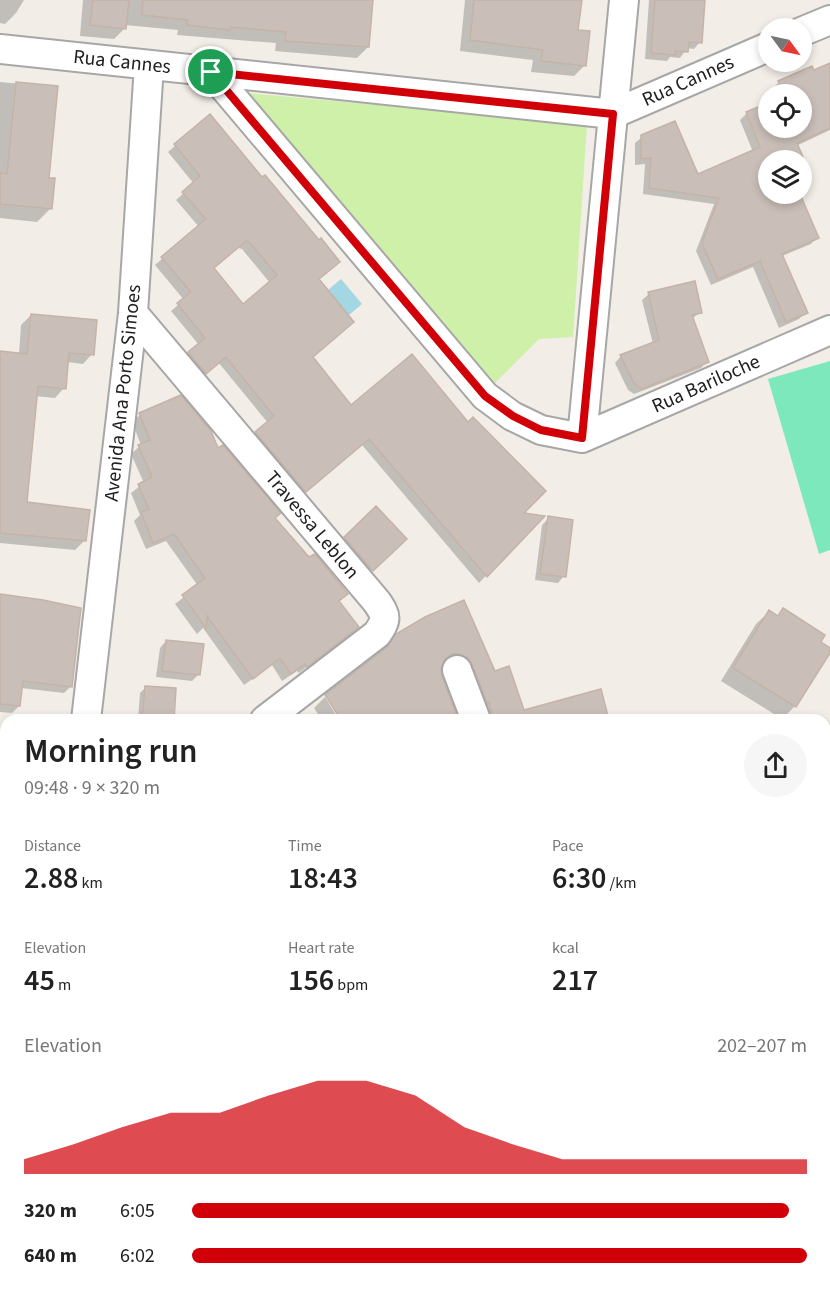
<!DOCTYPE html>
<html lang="en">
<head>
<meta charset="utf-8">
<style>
  :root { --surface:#fff; --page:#f6f6f6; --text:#222; --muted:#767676; --accent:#d10008 }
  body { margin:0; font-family:"Source Sans 3",sans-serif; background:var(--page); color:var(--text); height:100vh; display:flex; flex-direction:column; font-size:22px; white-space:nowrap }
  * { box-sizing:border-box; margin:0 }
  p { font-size:20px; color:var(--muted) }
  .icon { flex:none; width:33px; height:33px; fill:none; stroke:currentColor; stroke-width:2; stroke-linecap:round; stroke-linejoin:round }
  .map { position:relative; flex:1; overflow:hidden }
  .drawer { position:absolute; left:0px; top:714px; width:831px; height:578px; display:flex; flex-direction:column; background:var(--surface); border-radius:18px 18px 0 0; box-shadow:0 3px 9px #0003 }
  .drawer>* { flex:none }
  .needle { width:39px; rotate:123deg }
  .tools { position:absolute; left:758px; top:18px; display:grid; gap:12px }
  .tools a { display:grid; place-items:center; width:54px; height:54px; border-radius:50%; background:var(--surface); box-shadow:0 3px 9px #0003; font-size:30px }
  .pin { position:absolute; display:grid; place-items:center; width:51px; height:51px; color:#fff; margin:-26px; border:3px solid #fff; border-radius:50%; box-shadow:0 2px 6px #0007 }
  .round { display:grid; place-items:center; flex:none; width:63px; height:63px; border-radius:32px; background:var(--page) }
  .summary { display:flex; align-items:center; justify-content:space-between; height:102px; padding:0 24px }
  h1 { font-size:33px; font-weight:600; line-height:45px }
  .stats { display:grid; grid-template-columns:repeat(3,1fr); gap:9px; height:102px; padding:6px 24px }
  .stats div { display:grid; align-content:center }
  .stats b { font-size:30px; font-weight:600 }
  .stats small { font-size:16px; font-weight:400 }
  .stats p { font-size:16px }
  .chart { height:168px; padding:12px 24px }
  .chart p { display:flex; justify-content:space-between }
  .chart svg { width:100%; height:108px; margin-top:6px; fill:var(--accent); opacity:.7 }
  ul { padding:0 24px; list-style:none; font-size:20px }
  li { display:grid; grid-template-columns:96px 72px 1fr; align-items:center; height:45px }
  li i { height:15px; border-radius:8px; background:var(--accent) }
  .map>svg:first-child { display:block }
  .grass { fill:#cef0a8 }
  .pitch { fill:#7de8bb }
  .water { fill:#a2d7e3 }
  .shadow { fill:#0003; fill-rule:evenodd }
  .building { fill:#cabfb8; stroke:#c5b3a7; stroke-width:1.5; fill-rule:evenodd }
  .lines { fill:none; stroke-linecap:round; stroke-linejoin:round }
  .street-casing { stroke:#a7a7a7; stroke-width:32 }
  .secondary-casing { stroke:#767f00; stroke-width:36 }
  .street { stroke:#fff; stroke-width:28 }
  .secondary { stroke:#feffb7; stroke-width:33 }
  .route-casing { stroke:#fff; stroke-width:12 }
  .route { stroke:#d10008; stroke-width:8 }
  .labels { text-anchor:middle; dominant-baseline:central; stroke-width:5; stroke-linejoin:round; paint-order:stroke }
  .street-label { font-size:20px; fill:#202020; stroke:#fff }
</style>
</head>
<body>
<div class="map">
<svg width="830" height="1291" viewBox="0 0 830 1291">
  <rect width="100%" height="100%" fill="#f2ede6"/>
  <path class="grass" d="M245 93 587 124 573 337 539 339 494 384Z"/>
  <path class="pitch" d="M830 361V550L819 554 768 379Z"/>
  <path class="water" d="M341 279 362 304 349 315 328 290Z"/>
  <path class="shadow" d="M0 0H24L16 13 5 24 0 23Z
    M83 0H372L368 47 357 58 275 51 276 43 177 35 178 30 125 25V28L114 39 80 36Z
    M465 0H580L577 31 585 65 574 76 531 72 533 60 460 51Z
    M649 0H703L700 42 694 49 687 48 680 58 670 57 667 61 645 59Z
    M830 65V130L796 146 804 164 801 166V160H768V194H798L817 237 811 244 782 256 806 312 799 319 779 328 753 267 711 285 696 251 714 204 643 194 645 164 635 165V143L642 137 697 176 753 152 740 120 746 114 768 104V128H801V94H775L773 88 779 82 813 72Z
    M0 82 56 87 48 179 51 208 37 222 0 218Z
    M209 116 317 280 311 358 351 407 521 514 541 517 479 583 362 445 298 498 249 440 268 423 218 362 198 380 182 360 199 345 171 311 184 300 155 265 199 227 176 200 194 184 168 152ZM238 248 242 249 270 283 243 306 212 269Z
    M649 294 700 312 692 319 707 361 701 368 634 394 628 390 615 363 621 356 653 344 642 300Z
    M31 315 92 354 83 364 67 362 64 388 55 398 35 396 26 504 85 540 75 550 0 543V353L19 354 21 325Z
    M181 397 218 450 357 627 299 673 297 671 282 681 272 665 244 685 203 628 197 634 175 604 198 586 166 541 146 549 134 521 140 515 131 493 144 483 131 454 141 445 132 422 140 415Z
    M375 509 405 539 362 579 336 547Z
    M549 518 564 576 558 583 535 580 542 525Z
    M0 595 71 686 64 693 21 688 19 706 12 713 0 712Z
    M783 610 819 643 830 649 795 706 782 719 721 681 756 624 769 612 777 617Z
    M426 619 494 672 523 712 607 720H480L447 665H440L439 668 454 714 448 720H343L385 648 397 635Z
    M166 641 199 674 192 681 156 677 160 648Z
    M146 687 172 720H118L120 717 138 719 140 693Z
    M325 697 339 720H322L314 708Z
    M825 764 830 768V835L825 840Z
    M0 782H6V860L4 878 0 882Z
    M830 948V962L827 951Z
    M0 987H6V1056L0 1055Z
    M825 1167 830 1185V1233L825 1236Z
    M57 1286H105L104 1291H56Z
    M133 1286H202L191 1289 192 1291H135Z
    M236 1286H290L291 1291H238Z"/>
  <path class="building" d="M93 0H129L126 29 90 25Z
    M143 0H373L369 47 285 41 286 32 230 27V30L187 25 188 20 142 15Z
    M474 0H582L578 30 590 31 586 66 541 61 543 50 470 40Z
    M655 0H705L702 43 689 42 688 52 675 51V55L651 53Z
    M830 63V128L797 143 806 164 801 166V160H768V194H800L819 238 782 254 808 313 786 322 760 261 718 279 702 243 719 198 649 188 651 158 641 159V135L675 121 698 174 760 147 746 112 768 103V128H801V94H784L778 81 812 66 814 70Z
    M16 82 58 86 49 178H55L52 209 0 204V173L7 174Z
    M210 114 262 177 265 175 319 240 321 238 340 262 319 279 354 322 313 357 351 405 412 354 468 422 473 417 546 491 524 513 545 516 487 577 369 439 306 492 255 432 274 416 226 357 206 374 188 352 205 338 177 303 191 292 161 257 206 219 182 192 200 176 174 144ZM246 241 249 242 277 275 243 304 214 268Z
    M695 281 702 313 692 315 709 362 642 389 634 383 620 355 659 340 648 292Z
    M31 314 97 320 94 355 69 353 66 389 38 386 27 502 90 510 86 541 0 533V351L27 354Z
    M181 395 211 431 218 448 223 445 281 513 275 518 309 557 315 554 348 594 339 601 359 627 307 667 305 664 291 674 280 658 253 679 207 616 206 628 182 595 205 578 174 534 153 543 141 512 149 509 138 484 152 477 138 445 150 440 139 413Z
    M376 506 407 539 373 571 344 537Z
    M548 516 573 520 566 577 540 574Z
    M0 594 43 600 81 608 72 687 23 681 20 706 0 704Z
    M464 600 495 671 509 666 524 710 601 689 609 720H494L489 702 487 703 472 664 467 657 459 654H452L445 659 441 668 442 676 456 714 441 720H341L325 695 387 647 396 634 425 617Z
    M783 608 825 635 821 642 830 648V653L796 707 733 668 769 610 778 616Z
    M166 640 204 644 200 675 162 671Z
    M145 686 176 688 174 720H142Z"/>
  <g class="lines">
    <defs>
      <path id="street" d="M801 32 830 20
        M0 49 613 114 768 47
        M211 72 485 396 512 416 541 430 582 438
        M133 313 377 602C387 617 387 619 377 634L265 720
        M582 438 624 0
        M582 438 830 330
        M457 670 476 720
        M86 720 133 313 149 65
        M825 1021 830 1040
        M587 1286 588 1291
        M36 1291 37 1286
        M483 1291 502 1286"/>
      <path id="secondary" d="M825 904 830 903
        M0 1094H6"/>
    </defs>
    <use href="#street" class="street-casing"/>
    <use href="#secondary" class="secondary-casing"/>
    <use href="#street" class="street"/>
    <use href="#secondary" class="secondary"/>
  </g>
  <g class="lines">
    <defs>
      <path id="route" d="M211 72 613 114 582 438 541 430 513 416 485 396Z"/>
    </defs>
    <use href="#route" class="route-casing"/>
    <use href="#route" class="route"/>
  </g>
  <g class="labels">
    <g class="street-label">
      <text transform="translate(122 62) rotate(6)">Rua Cannes</text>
      <text transform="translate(688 81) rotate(-24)">Rua Cannes</text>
      <text transform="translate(706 384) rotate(-24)">Rua Bariloche</text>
      <text transform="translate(123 393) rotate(-84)">Avenida Ana Porto Simoes</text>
      <text transform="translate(312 525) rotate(50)">Travessa Leblon</text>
    </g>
  </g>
</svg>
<div class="tools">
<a><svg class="needle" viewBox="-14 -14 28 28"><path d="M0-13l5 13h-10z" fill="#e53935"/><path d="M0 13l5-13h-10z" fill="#767676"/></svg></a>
<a><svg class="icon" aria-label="locate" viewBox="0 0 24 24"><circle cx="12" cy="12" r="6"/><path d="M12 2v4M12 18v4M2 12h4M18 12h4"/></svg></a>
<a><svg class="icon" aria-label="layers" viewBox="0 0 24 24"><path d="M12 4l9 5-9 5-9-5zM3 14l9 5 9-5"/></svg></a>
</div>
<div class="pin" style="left:211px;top:72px;background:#1e9e55"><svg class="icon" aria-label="arrive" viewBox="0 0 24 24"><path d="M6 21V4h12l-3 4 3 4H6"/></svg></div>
<section class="drawer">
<div class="summary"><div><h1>Morning run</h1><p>09:48 · 9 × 320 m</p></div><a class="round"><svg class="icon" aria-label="share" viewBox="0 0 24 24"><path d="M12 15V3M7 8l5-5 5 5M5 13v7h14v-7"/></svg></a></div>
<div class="stats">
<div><p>Distance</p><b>2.88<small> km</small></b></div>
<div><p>Time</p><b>18:43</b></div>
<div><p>Pace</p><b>6:30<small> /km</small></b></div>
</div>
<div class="stats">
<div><p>Elevation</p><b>45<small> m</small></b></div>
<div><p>Heart rate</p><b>156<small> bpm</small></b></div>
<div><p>kcal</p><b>217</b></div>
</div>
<div class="chart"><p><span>Elevation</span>202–207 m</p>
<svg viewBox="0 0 160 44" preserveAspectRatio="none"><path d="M0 44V38L10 32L20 25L30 19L40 19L50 12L60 6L70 6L80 12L90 25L100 32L110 38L120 38L130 38L140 38L150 38L160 38V44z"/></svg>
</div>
<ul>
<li><b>320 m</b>6:05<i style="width:97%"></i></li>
<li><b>640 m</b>6:02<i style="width:100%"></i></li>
</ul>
</section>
</div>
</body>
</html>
